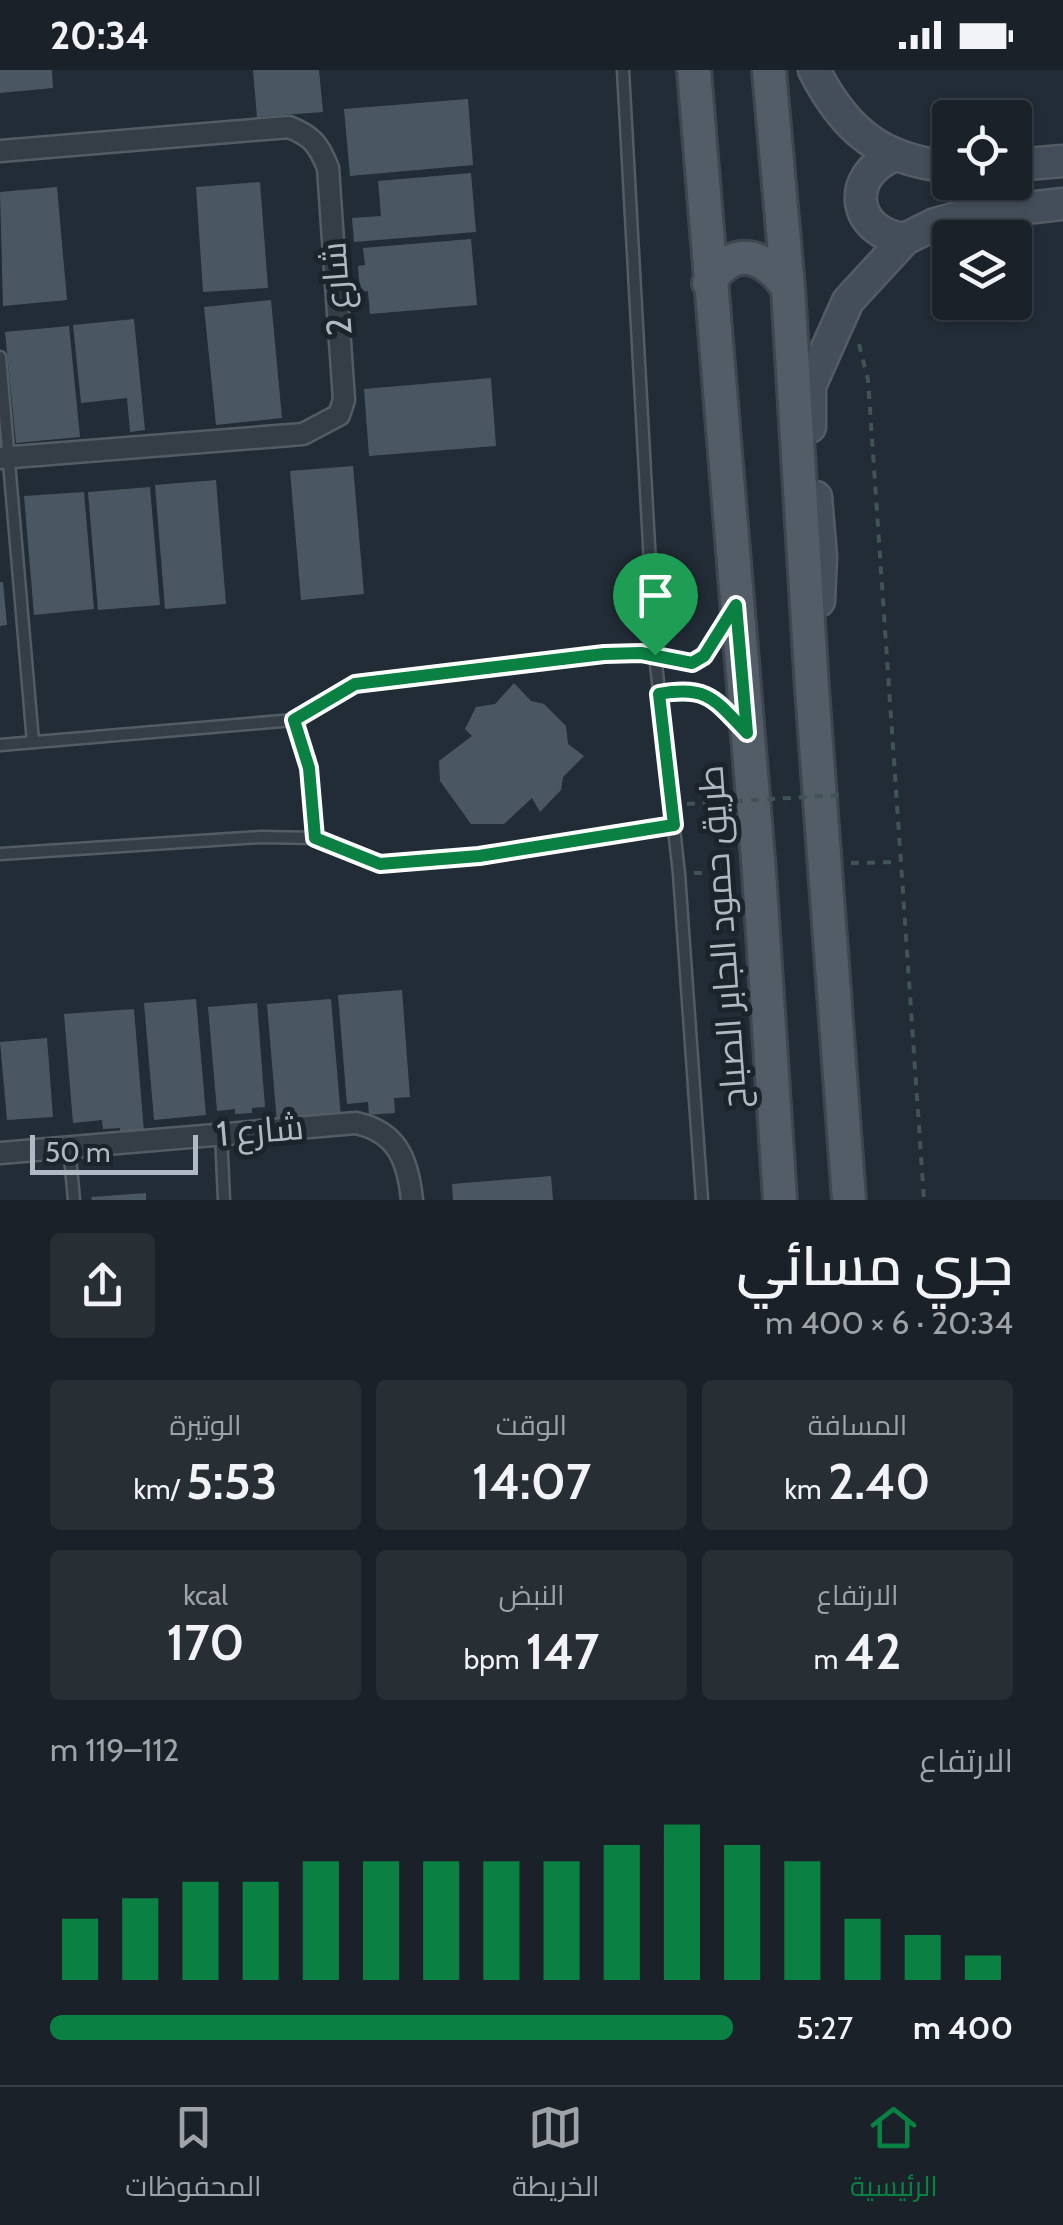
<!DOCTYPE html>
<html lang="ar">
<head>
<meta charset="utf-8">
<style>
  :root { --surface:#1a2128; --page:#272e34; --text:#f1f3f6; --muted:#9fa3a8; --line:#383e45; --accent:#0b8043 }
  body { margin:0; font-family:Cabin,Cairo,sans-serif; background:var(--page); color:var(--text); direction:rtl; height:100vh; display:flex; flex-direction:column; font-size:38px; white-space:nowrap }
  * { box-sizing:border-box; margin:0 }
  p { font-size:32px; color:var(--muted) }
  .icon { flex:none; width:55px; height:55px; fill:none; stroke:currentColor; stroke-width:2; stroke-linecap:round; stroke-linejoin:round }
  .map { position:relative; height:1130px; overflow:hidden; direction:ltr }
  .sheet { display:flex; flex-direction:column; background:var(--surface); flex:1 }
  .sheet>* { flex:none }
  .tools { position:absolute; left:932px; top:30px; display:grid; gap:20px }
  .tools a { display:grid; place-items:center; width:100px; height:100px; border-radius:10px; background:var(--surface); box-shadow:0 2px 8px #0004,0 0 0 2px var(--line); font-size:50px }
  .scale { position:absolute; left:30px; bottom:25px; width:168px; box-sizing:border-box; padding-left:10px; border:5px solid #b0b9c3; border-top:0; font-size:28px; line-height:35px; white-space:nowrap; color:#b0b9c3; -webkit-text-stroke:8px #1b232b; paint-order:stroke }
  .pin { position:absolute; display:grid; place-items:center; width:85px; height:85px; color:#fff; margin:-102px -42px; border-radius:50% 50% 50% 0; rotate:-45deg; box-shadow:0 0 10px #0007 }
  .pin .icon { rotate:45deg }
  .round { display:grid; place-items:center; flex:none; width:105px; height:105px; border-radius:10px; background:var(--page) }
  .head { display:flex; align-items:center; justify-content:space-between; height:170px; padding:0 50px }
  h1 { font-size:55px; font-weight:600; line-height:75px }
  .figures { display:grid; grid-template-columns:repeat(3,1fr); gap:15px; height:170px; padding:10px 50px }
  .figures div { display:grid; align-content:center; border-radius:10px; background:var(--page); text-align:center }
  .figures b { font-size:50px; font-weight:600 }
  .figures small { font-size:28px; font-weight:400 }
  .figures p { font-size:28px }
  .chart { height:280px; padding:20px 50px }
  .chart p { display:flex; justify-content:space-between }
  .chart svg { width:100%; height:180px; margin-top:10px; stroke:var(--accent); stroke-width:6 }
  ul { padding:0 50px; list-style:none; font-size:32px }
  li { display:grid; grid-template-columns:160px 120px 1fr; align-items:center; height:75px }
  li i { height:25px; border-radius:12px; background:var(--accent) }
  .status { display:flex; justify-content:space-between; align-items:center; height:70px; padding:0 50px; background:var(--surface); direction:ltr }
  .status svg { height:28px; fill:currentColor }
  .menu { display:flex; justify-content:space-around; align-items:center; height:140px; border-top:2px solid var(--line); background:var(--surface); font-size:28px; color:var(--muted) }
  .menu a { display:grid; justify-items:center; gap:5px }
  .menu .current { color:var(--accent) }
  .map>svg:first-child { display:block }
  .building { fill:#4a5762 }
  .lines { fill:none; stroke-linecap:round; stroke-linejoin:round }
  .lane-casing { stroke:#535c64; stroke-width:15 }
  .street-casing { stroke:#535c64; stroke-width:25 }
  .secondary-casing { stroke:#535c64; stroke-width:35 }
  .primary-casing { stroke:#3e4750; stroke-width:38 }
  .path { stroke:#415455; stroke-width:4; stroke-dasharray:8 8; stroke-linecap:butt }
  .lane { stroke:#353e47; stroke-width:10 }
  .street { stroke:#353e47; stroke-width:20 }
  .secondary { stroke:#434e5a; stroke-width:30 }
  .primary { stroke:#535d67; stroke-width:32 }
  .path-bridge { stroke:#415455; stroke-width:4; stroke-dasharray:8 8; stroke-linecap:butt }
  .route-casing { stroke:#fff; stroke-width:20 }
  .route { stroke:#0b8043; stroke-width:12 }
  .labels { text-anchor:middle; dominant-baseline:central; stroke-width:10; stroke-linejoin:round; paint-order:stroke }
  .street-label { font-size:35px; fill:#b0b9c3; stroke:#1b232b }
</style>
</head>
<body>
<div class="status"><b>20:34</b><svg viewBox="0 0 49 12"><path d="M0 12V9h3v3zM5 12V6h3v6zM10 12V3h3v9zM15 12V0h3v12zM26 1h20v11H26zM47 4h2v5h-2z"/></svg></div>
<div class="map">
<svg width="1063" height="1130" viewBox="0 0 1063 1130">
  <rect width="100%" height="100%" fill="#222c36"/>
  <path class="building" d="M0 0H52L53 18 0 23Z
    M253 0H319L323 42 257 47Z
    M468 29 473 95 350 106 344 39Z
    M471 103 476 162 354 172 352 148 381 146 378 111Z
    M260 112 268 218 203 222 196 117Z
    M57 117 67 230 3 236 0 122Z
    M471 169 477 235 370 244 368 221 360 222 358 196 365 195 363 178Z
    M271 230 282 348 216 355 204 237Z
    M134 249 145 360 130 362 127 328 81 333 73 255Z
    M69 256 80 367 16 373 5 262Z
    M491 308 496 376 369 386 364 319Z
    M353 396 364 524 301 530 290 401Z
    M216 410 226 534 165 539 155 415Z
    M150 417 160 535 98 540 88 422Z
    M84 422 94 539 34 545 24 426Z
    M0 512H3L7 555 0 556Z
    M514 613 531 631 544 634 566 656 568 674 584 686 563 707 561 720 540 742 532 728 504 754H471L440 711 439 691 472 666 465 659 476 637 495 634Z
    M402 920 410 1027 394 1028 395 1043 369 1045 368 1032 347 1034 338 925Z
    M196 929 206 1045 154 1050 144 933Z
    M331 929 341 1048 277 1053 267 934Z
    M257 933 265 1037 252 1038V1043L235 1044V1039L217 1041 208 937Z
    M134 939 144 1062 120 1063V1058L103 1059 102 1050 73 1053 64 944Z
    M47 968 53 1047 7 1050 0 972Z
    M551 1106 553 1130H453L452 1114Z
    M146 1123V1130H92L91 1127Z"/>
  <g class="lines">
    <defs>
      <path id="lane" d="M623 0 655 585 679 804 702 1130
        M0 287 33 672
        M659 624C703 615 710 625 739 655
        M294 650 309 698 315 768
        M0 675 294 650 355 614 605 584 641 583 691 593 705 586 728 549
        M0 784 261 767 315 768 380 794 479 786 674 755
        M221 1063 224 1130
        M69 1076 74 1130"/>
      <path id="street" d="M0 81 289 57C312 66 319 75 328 98L344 330 339 345 303 364 0 388
        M0 1083 356 1053C398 1062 408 1091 412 1130"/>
      <path id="secondary" d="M814 0C845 61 881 90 950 97
        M893 86C845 106 852 163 905 169
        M1015 95 1063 91
        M810 357V316L848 231 905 169 935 154 971 144 1063 134
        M816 427 821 487 819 531"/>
      <path id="primary" d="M694 0 759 802 780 1130
        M769 0 788 218 812 619 849 1130
        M709 213C734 173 765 185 788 218"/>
    </defs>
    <use href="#lane" class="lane-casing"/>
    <use href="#street" class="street-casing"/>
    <use href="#secondary" class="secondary-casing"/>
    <use href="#primary" class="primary-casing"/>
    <path class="path" d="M859 274 868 310 924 1130
      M851 793 899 792
      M694 803H734"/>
    <use href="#lane" class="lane"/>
    <use href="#street" class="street"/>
    <use href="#secondary" class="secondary"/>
    <use href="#primary" class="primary"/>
    <path class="path-bridge" d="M687 734 840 725"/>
  </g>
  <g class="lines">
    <defs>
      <path id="route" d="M736 535 747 663C715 630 708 615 659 624L674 755 479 786 380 794 315 768 309 698 294 650 355 614 604 584 641 583 692 593 704 586Z"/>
    </defs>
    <use href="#route" class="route-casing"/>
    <use href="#route" class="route"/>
  </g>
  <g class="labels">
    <g class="street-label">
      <text transform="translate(336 219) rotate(-94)">شارع 2</text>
      <text transform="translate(722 867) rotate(-94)">طريق حمود الجابر الصباح</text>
      <text transform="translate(260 1060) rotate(-5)">شارع 1</text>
    </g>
  </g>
</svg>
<div class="tools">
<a><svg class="icon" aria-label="locate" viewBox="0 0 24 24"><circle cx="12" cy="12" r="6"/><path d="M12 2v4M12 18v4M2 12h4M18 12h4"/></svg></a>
<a><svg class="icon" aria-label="layers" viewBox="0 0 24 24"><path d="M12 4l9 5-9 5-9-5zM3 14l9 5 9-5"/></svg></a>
</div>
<div class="scale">50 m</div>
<div class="pin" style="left:655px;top:585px;background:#1e9e55"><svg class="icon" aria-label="arrive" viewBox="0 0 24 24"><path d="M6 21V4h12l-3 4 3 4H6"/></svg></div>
</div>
<section class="sheet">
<div class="head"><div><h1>جري مسائي</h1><p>20:34 · 6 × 400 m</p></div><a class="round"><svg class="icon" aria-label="share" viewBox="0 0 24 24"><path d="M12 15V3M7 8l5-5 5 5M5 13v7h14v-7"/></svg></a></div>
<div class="figures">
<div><p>المسافة</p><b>2.40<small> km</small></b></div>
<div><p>الوقت</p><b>14:07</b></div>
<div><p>الوتيرة</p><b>5:53<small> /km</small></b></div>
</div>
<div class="figures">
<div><p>الارتفاع</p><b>42<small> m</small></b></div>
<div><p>النبض</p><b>147<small> bpm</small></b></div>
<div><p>kcal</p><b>170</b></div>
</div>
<div class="chart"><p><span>الارتفاع</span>112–119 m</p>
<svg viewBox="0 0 160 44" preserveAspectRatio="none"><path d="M5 44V29M15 44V24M25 44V20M35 44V20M45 44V15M55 44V15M65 44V15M75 44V15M85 44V15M95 44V11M105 44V6M115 44V11M125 44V15M135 44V29M145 44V33M155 44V38"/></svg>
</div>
<ul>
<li><b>400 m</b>5:27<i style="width:100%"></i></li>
</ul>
</section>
<nav class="menu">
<a class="current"><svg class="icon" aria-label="home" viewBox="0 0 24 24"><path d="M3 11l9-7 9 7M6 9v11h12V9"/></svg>الرئيسية</a>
<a><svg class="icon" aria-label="map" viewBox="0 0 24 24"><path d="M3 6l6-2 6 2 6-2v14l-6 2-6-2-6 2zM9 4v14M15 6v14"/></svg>الخريطة</a>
<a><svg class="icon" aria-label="saved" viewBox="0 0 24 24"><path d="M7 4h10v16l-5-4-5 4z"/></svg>المحفوظات</a>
</nav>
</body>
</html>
